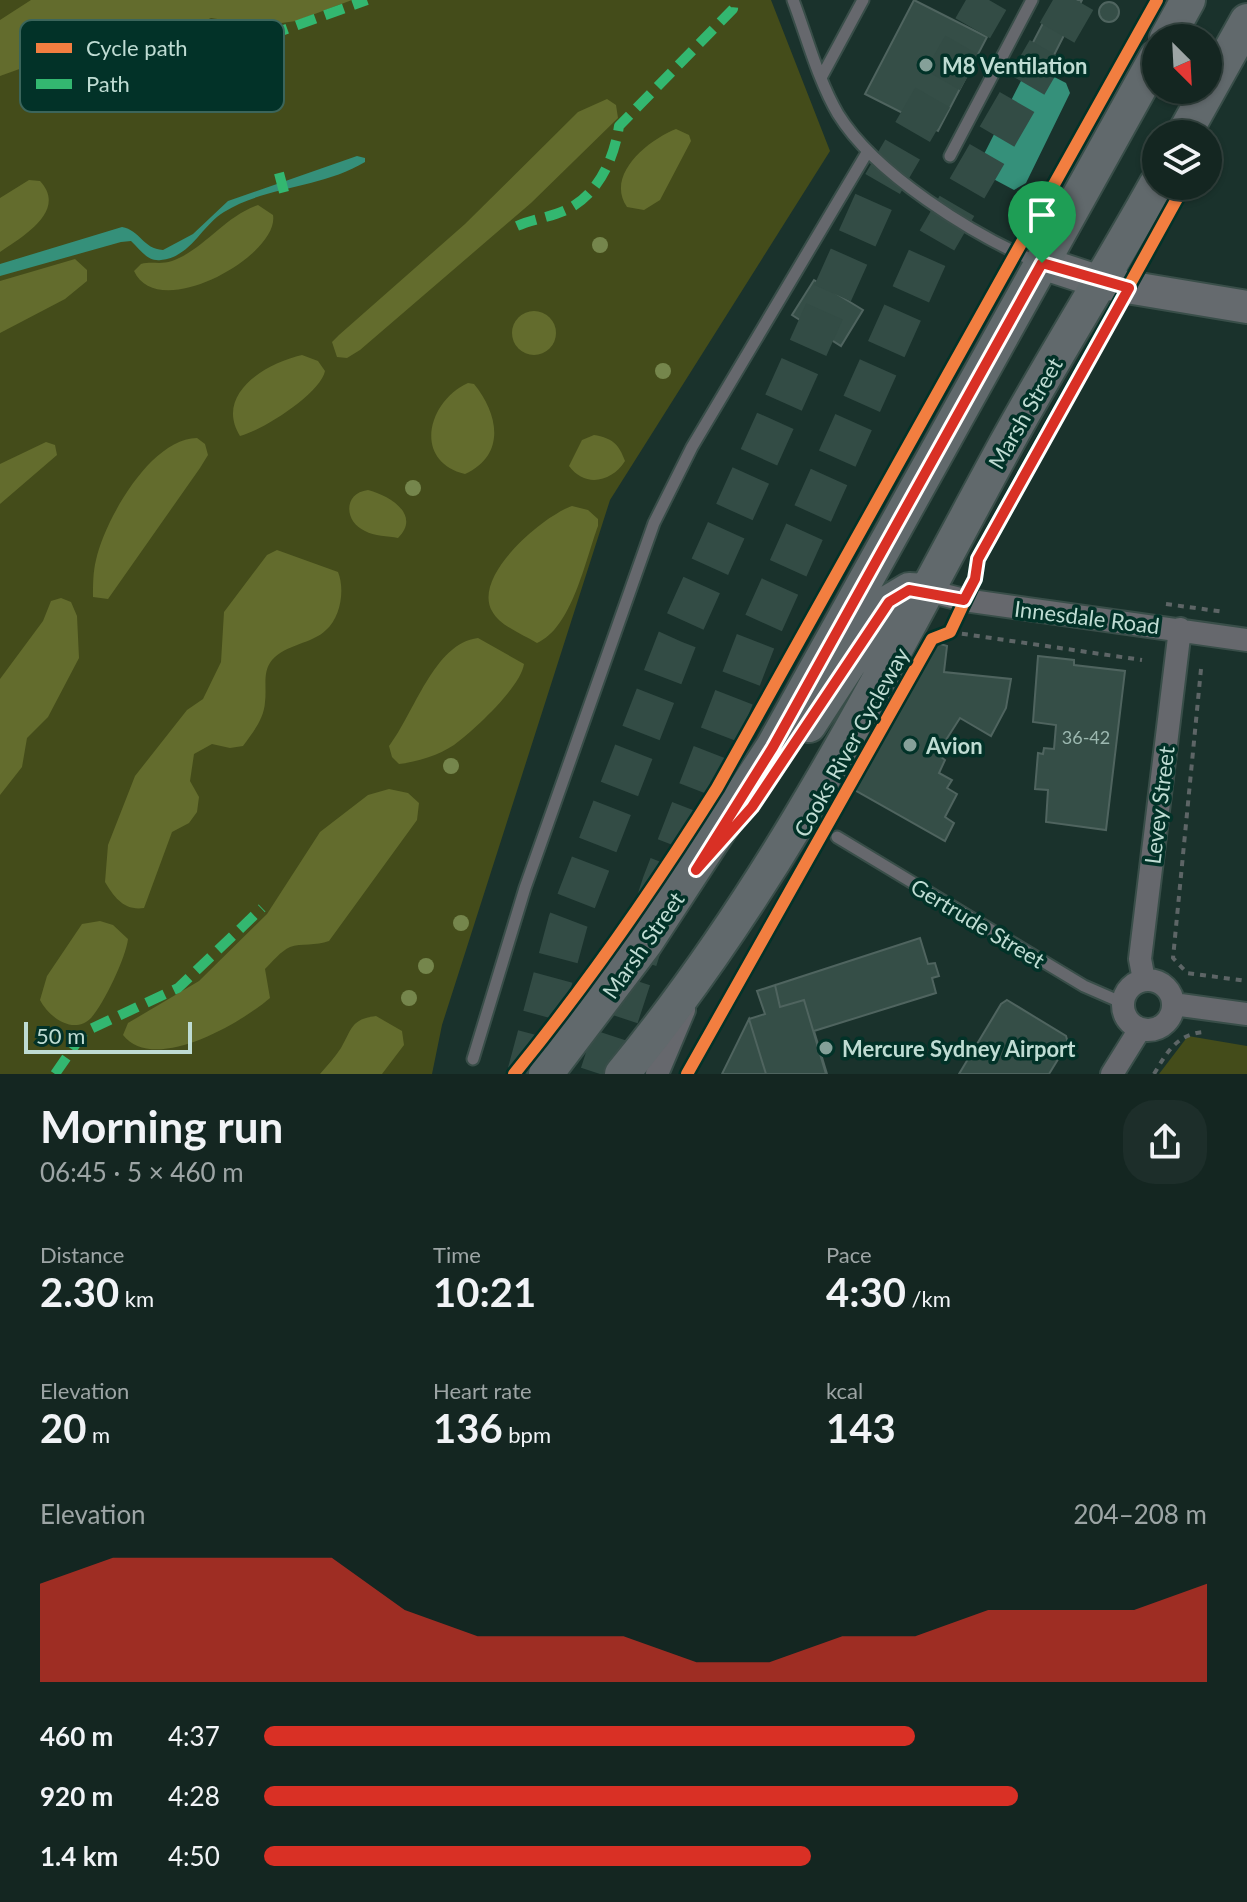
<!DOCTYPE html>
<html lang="en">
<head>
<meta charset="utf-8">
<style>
  :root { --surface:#142621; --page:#1d2e2a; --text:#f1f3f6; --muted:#9da5a5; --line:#33433f; --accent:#d93025 }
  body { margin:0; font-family:Lato,sans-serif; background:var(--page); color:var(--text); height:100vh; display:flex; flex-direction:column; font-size:30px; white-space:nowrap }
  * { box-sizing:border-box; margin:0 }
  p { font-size:26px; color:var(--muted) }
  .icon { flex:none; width:44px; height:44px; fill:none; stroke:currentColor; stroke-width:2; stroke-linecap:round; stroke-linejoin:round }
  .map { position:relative; height:1074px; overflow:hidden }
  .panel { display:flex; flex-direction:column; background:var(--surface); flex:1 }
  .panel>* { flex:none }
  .needle { width:52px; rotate:156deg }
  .tools { position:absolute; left:1142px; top:24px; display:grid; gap:16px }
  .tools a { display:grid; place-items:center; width:80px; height:80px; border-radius:50%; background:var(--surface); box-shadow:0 2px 6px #0004,0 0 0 2px var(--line); font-size:40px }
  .scale { position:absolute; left:24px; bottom:20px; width:168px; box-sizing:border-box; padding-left:8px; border:4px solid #bfdcd3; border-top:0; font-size:22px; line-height:28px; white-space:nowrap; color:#bfdcd3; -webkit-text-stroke:6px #023228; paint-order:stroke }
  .pin { position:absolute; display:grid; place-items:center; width:68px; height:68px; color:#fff; margin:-82px -34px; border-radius:50% 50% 50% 0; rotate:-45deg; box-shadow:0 0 8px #0007 }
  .pin .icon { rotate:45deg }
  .round { display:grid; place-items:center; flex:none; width:84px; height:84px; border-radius:32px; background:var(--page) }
  .head { display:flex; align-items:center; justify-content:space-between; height:136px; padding:0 40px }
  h1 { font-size:44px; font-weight:700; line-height:60px }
  .metrics { display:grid; grid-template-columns:repeat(3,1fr); gap:12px; height:136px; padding:8px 40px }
  .metrics div { display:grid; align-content:center }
  .metrics b { font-size:40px; font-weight:700 }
  .metrics small { font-size:22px; font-weight:400 }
  .metrics p { font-size:22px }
  .chart { height:224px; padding:16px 40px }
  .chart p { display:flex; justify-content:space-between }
  .chart svg { width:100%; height:144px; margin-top:8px; fill:var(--accent); opacity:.7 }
  ul { padding:0 40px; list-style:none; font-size:26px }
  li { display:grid; grid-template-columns:128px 96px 1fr; align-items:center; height:60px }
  li i { height:20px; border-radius:10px; background:var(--accent) }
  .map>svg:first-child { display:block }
  .green { fill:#444c1a }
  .forest { fill:#636c2d }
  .water { fill:#35907a }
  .building { fill:#354e47; stroke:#4f645f; stroke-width:2 }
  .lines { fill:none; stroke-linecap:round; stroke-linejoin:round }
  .highway-tunnel { stroke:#334c45; stroke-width:40; stroke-dasharray:40 20; stroke-linecap:butt }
  .lane-casing { stroke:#394e49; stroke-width:15 }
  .street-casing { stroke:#394e49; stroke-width:26 }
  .secondary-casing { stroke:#394e49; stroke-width:36 }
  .primary-casing { stroke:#394e49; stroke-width:38 }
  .path { stroke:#5d6566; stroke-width:4; stroke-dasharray:6 6; stroke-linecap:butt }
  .lane { stroke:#66686d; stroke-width:11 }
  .street { stroke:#66686d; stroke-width:22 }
  .secondary { stroke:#656a6e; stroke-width:32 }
  .primary { stroke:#61696c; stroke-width:34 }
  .quiet { stroke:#33b770; stroke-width:10; stroke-dasharray:20 10; stroke-linecap:butt }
  .cycleway-casing { stroke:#023228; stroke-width:17 }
  .cycleway { stroke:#f27e40; stroke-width:12 }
  .tree { fill:#75864c }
  .route-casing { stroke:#fff; stroke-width:16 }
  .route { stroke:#d93025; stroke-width:10 }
  .poi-dot { fill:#85a099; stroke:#023228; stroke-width:3 }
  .labels { text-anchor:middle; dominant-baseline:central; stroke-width:7; stroke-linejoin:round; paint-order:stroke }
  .number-label { font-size:18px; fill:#9cb8b0 }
  .poi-label { font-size:22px; font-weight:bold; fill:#bfdcd3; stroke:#023228; text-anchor:start }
  .street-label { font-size:22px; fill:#bfdcd3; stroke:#023228 }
  .key { fill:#023228; stroke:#3b655b; stroke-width:2 }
  .key-label { font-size:22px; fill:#bfdcd3 }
</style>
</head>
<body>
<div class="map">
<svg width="1247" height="1074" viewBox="0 0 1247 1074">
  <rect width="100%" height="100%" fill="#1a322c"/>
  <path class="green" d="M0 0H771L830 151 610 500 442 1025 432 1074H0Z
    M1188 1036 1247 1046V1074H1159Z"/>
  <path class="forest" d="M31 0H352L296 21 260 26 211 18 162 40 117 47 49 30 26 44 25 67 0 76V20Z
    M607 99 616 105 618 118 531 203 360 350 347 358 337 357 332 342 339 335 465 224 578 112Z
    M676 129 689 135 691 141 660 200 644 210 627 207C605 175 648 140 676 129Z
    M29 180 40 181C68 211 22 237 0 252V198Z
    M258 205 273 215C280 255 158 324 134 271L141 264C152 261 160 265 172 261 205 249 222 218 258 205Z
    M75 259 87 270V281L65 299 0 333V281Z
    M512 333a22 22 0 1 1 44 0a22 22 0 1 1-44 0Z
    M302 355 318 361 325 371C321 393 262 431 240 436 214 394 266 363 302 355Z
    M468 383 474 384C498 413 507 455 465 474 412 461 428 401 468 383Z
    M594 435C612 438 619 444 625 461 612 482 585 488 569 466L582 440Z
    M197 438 205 444 208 455 200 468 108 599 93 597C93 585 93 572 96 560 105 520 150 439 197 438Z
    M46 442 55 445 57 455 0 504V464Z
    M368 490C388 495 422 514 398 538 388 536 374 536 365 531 344 522 343 493 368 490Z
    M572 506 588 510 598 519V526C585 561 572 628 537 643 522 634 500 626 492 611 472 576 543 516 572 506Z
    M277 550 338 572C345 589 341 617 326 630 312 644 286 644 272 660 262 672 267 687 265 702 264 719 253 732 243 746L230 748 212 744 194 754 190 781 199 797 197 812 189 823 172 832 144 908C124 911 114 897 105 882L108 845 135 776 187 710 203 699 221 662 224 612 267 555Z
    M61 598 71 602 77 616 79 658 48 717 27 738 22 767 0 795V679L43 621 51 601Z
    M478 638 524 664C521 687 473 731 454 745 439 755 417 762 399 764L392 757 389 746C414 714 434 643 478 638Z
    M389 789 408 793 419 803 417 820 329 941C316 946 301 943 290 947 281 951 272 962 265 969L270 998C240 1024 153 1074 123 1035L128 1023 199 981 267 914 320 832 368 795Z
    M100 921 113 925 128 939C126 957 104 1004 91 1018 73 1036 48 1016 40 1000L47 976 82 924Z
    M376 1016 402 1031 404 1045 382 1074H320C327 1066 335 1057 341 1048 352 1029 351 1019 376 1016Z"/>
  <path class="water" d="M1035 67 1066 83 1070 93 1026 183 1014 190 984 174 979 164 1025 73Z
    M357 156 365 158V162C322 188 266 186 224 212 201 226 191 257 161 260 147 262 140 249 131 241L121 242 0 276V264L122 227C140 230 143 249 163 250L193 234 228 201Z"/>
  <path class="building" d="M914 0 987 37 938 131 865 94Z
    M1055 0H1082L1051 61 1029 50Z
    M1099 12a10 10 0 1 1 20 0a10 10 0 1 1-20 0Z
    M814 280 863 310 841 346 792 315Z
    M934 642 947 646 944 672 1011 679 1006 708 991 736 960 718 937 754 945 760 939 773 952 780 947 788 957 794 945 817 954 823 945 841 853 789Z
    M1038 656 1074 660V665L1125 671 1106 830 1046 822 1048 790 1035 789 1038 753 1043 754 1044 748 1054 749 1056 725 1033 722Z
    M920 938 928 964 935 963 939 976 932 978 936 993 814 1031 827 1074H766L749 1019 765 1014 757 991Z
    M775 985 780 1007 804 1000 826 1074H766L749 1019 765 1014 757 991Z
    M1007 1000 1066 1036 1068 1043 1049 1074H959L1001 1004Z
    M749 1019 766 1074H722Z"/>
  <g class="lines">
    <path class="highway-tunnel" d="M527 1074 568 922 677 640 878 192 989 0
      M600 1074 662 884 756 640 928 256 1076 0"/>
    <defs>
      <path id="lane" d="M793 0C807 37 818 80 838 114 875 174 973 235 1037 262
        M822 76 863 0
        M950 156 1032 0
        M837 837 1084 986 1123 1003
        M473 1059 525 888 654 523 692 447 868 151"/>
      <path id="street" d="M928 591 964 600 1247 640
        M1123 1005a25 25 0 1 1 50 0a25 25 0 1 1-50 0Z
        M1144 980 1140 959 1180 629
        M1173 1004 1247 1014
        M657 1074 684 1010
        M1112 1074 1140 1029"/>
      <path id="secondary" d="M1042 263 1103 283 1247 307"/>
      <path id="primary" d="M1167 38 1188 0
        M1184 134 1247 21
        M809 725 889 602 909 590 928 591
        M546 1074 646 942 773 747 1156 58
        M622 1074C779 884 888 661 1005 446 1053 358 1107 273 1156 185"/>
    </defs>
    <use href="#lane" class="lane-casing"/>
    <use href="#street" class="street-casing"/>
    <use href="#secondary" class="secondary-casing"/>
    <use href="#primary" class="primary-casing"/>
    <path class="path" d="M1166 604 1225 612
      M950 632 1142 660
      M1201 669 1173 958 1187 973 1247 981
      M1154 1074C1167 1052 1177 1034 1204 1032"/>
    <use href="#lane" class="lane"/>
    <use href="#street" class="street"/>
    <use href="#secondary" class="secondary"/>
    <use href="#primary" class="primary"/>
    <path class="quiet" d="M212 56 367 0
      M279 173 286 200
      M517 226C533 219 551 217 566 210 598 195 614 159 619 126L733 9 734 0
      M55 1074 84 1032 178 988 262 908"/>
    <defs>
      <path id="cycleway" d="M514 1074C590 981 653 890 717 788L1157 0
        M687 1074 932 639 950 632 975 579 978 559 1184 186"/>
    </defs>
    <use href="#cycleway" class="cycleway-casing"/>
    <use href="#cycleway" class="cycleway"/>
  </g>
  <g class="tree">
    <circle cx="600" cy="245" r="8"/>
    <circle cx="663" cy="371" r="8"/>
    <circle cx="413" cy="488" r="8"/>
    <circle cx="451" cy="766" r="8"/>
    <circle cx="461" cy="923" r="8"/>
    <circle cx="426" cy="966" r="8"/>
    <circle cx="409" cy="998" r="8"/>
  </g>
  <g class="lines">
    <defs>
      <path id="route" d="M1042 263 1129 288 978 559 975 579 964 600 909 590 889 602 752 807 696 870 773 747Z"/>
    </defs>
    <use href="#route" class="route-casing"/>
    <use href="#route" class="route"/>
  </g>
  <g class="poi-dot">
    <circle cx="926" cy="65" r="8"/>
    <circle cx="910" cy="745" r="8"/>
    <circle cx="826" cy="1048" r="8"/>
  </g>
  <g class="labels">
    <g class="number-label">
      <text x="1086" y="737">36-42</text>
    </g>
    <g class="poi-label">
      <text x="942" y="65">M8 Ventilation</text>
      <text x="926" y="745">Avion</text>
      <text x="842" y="1048">Mercure Sydney Airport</text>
    </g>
    <g class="street-label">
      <text transform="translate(1025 413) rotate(-60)">Marsh Street</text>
      <text transform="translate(1087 617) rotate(7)">Innesdale Road</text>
      <text transform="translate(851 742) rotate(-61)">Cooks River Cycleway</text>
      <text transform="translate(1159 805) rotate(-83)">Levey Street</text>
      <text transform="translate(978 923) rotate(31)">Gertrude Street</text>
      <text transform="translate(643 945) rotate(-55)">Marsh Street</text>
    </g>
  </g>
  <rect x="20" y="20" width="264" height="92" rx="12" class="key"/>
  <rect x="36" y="43" width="36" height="10" fill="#f27e40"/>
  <rect x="36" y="79" width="36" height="10" fill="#33b770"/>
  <g class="key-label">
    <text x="86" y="56">Cycle path</text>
    <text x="86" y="92">Path</text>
  </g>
</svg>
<div class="tools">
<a><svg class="needle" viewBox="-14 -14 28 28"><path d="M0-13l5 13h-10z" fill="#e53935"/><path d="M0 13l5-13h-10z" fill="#9da5a5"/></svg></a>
<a><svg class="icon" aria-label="layers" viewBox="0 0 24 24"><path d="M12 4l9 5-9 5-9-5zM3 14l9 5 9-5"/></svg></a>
</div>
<div class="scale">50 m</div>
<div class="pin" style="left:1042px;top:263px;background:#1e9e55"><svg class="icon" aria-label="arrive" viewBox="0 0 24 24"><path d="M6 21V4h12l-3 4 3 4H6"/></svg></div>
</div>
<section class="panel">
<div class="head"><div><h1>Morning run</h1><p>06:45 · 5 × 460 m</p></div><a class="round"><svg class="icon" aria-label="share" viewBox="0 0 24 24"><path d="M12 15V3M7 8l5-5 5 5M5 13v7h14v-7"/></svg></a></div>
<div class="metrics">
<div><p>Distance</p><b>2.30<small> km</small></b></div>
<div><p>Time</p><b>10:21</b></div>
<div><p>Pace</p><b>4:30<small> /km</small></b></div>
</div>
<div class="metrics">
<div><p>Elevation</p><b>20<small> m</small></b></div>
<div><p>Heart rate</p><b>136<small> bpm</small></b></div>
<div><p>kcal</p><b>143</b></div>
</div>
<div class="chart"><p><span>Elevation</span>204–208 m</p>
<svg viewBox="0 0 160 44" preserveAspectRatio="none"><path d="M0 44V14L10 6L20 6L30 6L40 6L50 22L60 30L70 30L80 30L90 38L100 38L110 30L120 30L130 22L140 22L150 22L160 14V44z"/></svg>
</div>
<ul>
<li><b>460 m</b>4:37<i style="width:69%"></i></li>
<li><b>920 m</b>4:28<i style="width:80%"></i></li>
<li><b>1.4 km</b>4:50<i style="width:58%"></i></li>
</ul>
</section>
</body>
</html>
